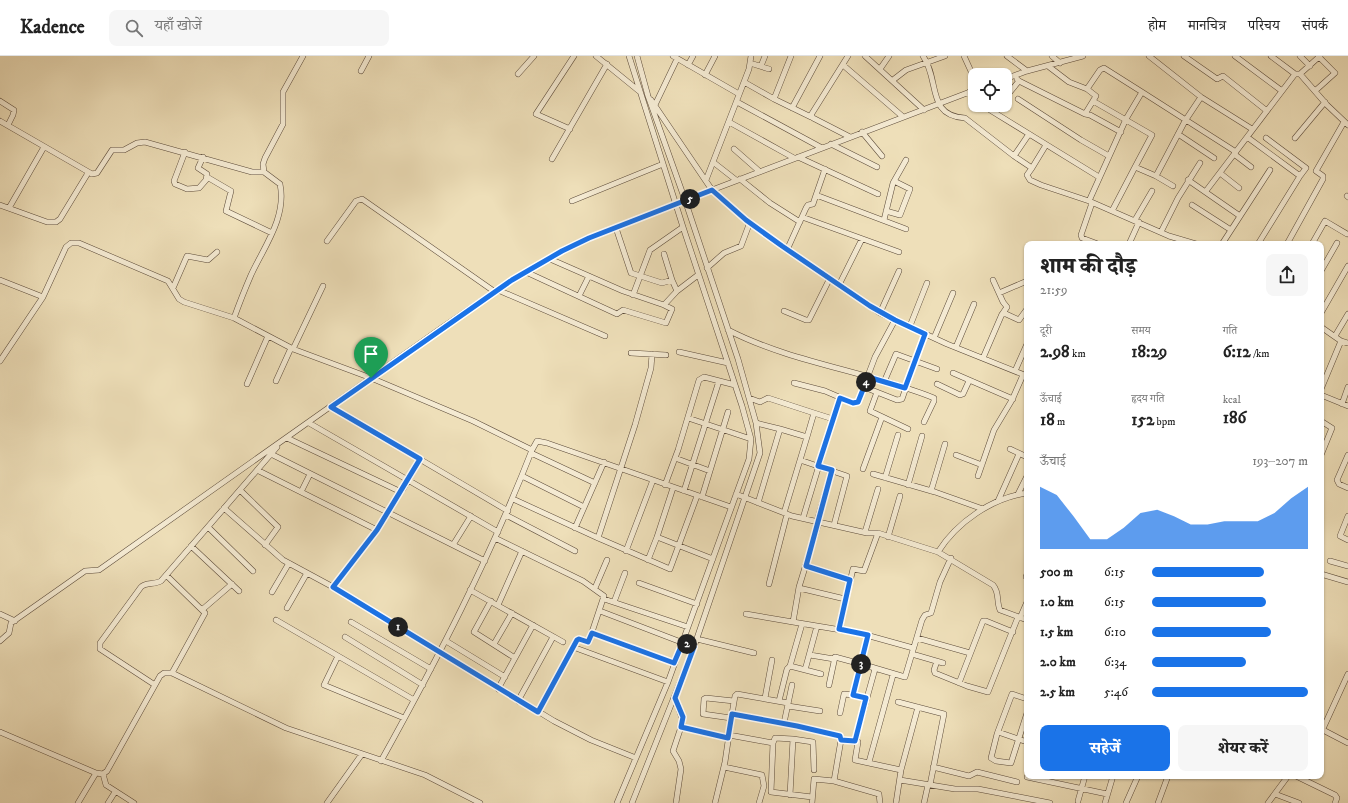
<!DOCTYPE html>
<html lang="hi">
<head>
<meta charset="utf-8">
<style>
  :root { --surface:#fff; --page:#f6f6f6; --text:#222; --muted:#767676; --line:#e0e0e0; --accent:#1a73e8 }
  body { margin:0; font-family:"IM FELL DW Pica","Noto Serif Devanagari",serif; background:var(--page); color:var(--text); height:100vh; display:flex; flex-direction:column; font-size:15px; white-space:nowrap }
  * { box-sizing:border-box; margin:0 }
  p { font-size:13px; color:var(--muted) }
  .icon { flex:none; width:22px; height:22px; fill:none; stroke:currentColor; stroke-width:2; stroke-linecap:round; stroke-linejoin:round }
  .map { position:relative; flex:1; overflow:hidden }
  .details { position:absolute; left:1024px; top:185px; width:300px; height:538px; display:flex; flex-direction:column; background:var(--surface); border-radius:8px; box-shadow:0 1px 3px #0004 }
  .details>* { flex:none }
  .fabs { position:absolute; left:968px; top:12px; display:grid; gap:8px }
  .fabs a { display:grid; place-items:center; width:44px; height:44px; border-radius:8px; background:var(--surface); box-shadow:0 1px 3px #0004; font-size:20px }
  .pin { position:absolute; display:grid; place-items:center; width:34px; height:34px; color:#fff; margin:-41px -17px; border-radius:50% 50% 50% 0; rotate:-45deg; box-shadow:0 0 4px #0007 }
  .pin .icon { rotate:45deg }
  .km { position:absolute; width:20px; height:20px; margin:-10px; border-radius:50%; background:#222; color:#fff; font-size:11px; line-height:20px; text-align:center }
  .round { display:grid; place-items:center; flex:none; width:42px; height:42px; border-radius:8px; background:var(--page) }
  .headline { display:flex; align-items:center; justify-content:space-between; height:68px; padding:0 16px }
  h1 { font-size:22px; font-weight:800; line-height:30px }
  .figures { display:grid; grid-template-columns:repeat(3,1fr); gap:6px; height:68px; padding:4px 16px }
  .figures div { display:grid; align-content:center }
  .figures b { font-size:17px; font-weight:800 }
  .figures small { font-size:11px; font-weight:400 }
  .figures p { font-size:11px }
  .chart { height:112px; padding:8px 16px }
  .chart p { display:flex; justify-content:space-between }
  .chart svg { width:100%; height:72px; margin-top:4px; fill:var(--accent); opacity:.7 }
  .action { display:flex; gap:8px; margin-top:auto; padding:8px 16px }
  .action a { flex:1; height:46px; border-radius:8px; background:var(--accent); color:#fff; font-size:16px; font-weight:800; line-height:46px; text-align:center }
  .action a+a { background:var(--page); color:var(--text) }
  ul { padding:0 16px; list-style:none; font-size:13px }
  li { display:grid; grid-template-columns:64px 48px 1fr; align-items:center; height:30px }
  li i { height:10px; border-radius:5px; background:var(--accent) }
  header { display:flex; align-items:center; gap:24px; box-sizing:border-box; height:56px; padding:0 20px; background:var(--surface); border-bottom:1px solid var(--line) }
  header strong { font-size:19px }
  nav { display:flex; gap:22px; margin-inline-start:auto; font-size:14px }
  .search { width:280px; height:36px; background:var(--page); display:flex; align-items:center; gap:10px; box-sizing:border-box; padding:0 14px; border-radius:8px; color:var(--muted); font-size:15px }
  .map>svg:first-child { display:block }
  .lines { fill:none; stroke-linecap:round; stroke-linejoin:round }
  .minor-casing { stroke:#5c4b3a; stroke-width:6 }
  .minor { stroke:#f4ead2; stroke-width:5 }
  .route-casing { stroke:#fff; stroke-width:8 }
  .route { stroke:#1a73e8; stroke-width:5 }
</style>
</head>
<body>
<header>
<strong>Kadence</strong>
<div class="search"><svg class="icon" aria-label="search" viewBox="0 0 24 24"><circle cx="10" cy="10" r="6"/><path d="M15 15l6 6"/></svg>यहाँ खोजें</div>
<nav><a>होम</a><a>मानचित्र</a><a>परिचय</a><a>संपर्क</a></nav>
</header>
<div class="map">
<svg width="1348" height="747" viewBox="0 0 1348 747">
  <rect width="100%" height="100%" fill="#eedfb9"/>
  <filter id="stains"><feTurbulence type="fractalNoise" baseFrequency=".005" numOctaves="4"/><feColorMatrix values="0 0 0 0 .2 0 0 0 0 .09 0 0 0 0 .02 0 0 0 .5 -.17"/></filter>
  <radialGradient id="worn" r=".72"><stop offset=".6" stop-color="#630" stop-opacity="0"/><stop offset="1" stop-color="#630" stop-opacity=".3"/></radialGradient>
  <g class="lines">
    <defs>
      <path id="minor" d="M303 0 283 36V68L265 102 263 108 264 116 280 128C287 161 264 191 251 219 245 233 239 248 234 262L293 293 371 322 473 365 532 394
        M596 0 639 35
        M673 0 739 38
        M848 0 811 59 813 62 850 81
        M865 0 924 54
        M923 0C940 24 926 60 965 62L1014 100 1029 78
        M964 0 975 24
        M1007 0 1027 15
        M1052 0 1060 7
        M1149 0 1201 41 1252 73
        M1184 0 1217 23 1223 20 1267 55
        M1235 0 1282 35
        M1271 0 1295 18
        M1300 0 1310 10
        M750 7 769 13
        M688 9 693 0
        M843 9 902 60
        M761 10 765 0
        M1048 10 1069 26 1087 33 1100 14 1104 12 1142 36
        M880 13 889 0
        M361 15 369 0
        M518 18 534 0
        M1300 18 1327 49 1348 69
        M705 19 715 0
        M1005 23 1027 15 1083 0
        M893 24 906 14 945 0
        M1019 25 1085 58 1096 40 1087 33
        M744 26 774 43 791 0
        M1315 35 1335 17 1319 1
        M969 36 975 43
        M1005 42 1019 25 1017 23
        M774 43 811 61
        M1018 43 1081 84 1109 100
        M651 44 712 134 746 164 782 190 880 257 947 288 1027 320
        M0 45 14 54 13 59 8 69
        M1093 45 1152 79 1135 111
        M737 46 822 92
        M655 49 677 3
        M982 49 1099 121
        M792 52 820 0
        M1085 58 1090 59 1121 76
        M0 65 92 118 97 117 112 94H124L137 87 145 86 252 116H264
        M729 66 794 102
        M570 73 536 58 574 0
        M862 76 882 100
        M1178 78 1214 102
        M1247 81 1300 120 1258 188
        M1266 82 1306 112 1300 120
        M1295 82 1325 46
        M831 88 877 111
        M734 93 759 115
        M185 96 174 125 175 128 187 133 199 132 206 124 207 118 198 112 203 101
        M1234 98 1251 111
        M1014 100 1032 112 1046 89
        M798 101 878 138
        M552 103 607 8
        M713 106 736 124
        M1032 112 1027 119 1030 124 1041 129 1089 145 1169 180 1196 188
        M825 113 816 139 906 173
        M1220 117 1239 132
        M1156 120 1173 130
        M207 121 231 135 226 155 272 177
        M740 123 770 147 800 166
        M706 124 749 13 751 0
        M1188 124 1240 160
        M1206 135 1295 18H1300L1320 0
        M1347 140 1348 141
        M572 145 663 108
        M1089 145 1126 63 1142 36 1236 96
        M1092 147 1081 179 1082 182 1098 188
        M0 149 47 166H56L60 163 88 117
        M1192 149 1231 174
        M9 152 44 91
        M886 155 900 159 910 133 894 125
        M1112 155 1135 111 1156 120 1185 65 1201 41
        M802 161 899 196
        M884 164 893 127 906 104
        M1135 164 1152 135
        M616 172 631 217 662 227 672 224 677 235
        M1161 176 1178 142 1200 107
        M327 185 356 145 362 143 495 236
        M1129 188 1139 166
        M1222 188 1270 114
        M1287 188 1323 123V120L1316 115 1344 66
        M1312 188 1325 165 1347 178
        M787 194 806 152 808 149 813 148 816 139
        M664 198 672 224
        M550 203 623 235 664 249 677 235 698 219
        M707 212 724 197 741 190 750 166
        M1321 215 1337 187
        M526 216 617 258 623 254 666 267 672 253 664 249
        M0 224 43 241
        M993 224 1003 246 1007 251 1003 257
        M839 229 862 183
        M173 232 187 200 208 204 217 196
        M498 234 605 280
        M999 237 1027 225
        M633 239 650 194 683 171
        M579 240 589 220
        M784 255 806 264H809L830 222
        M880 257 899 215
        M1321 257 1348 210
        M910 270 927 227
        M1321 271 1341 285 1348 287
        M728 274C792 307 867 315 934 342V345L924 366
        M1335 280 1348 258
        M934 282 953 237
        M956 291 974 248
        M293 293 323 230
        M679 296 728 307
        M631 297 666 299
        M983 302 1002 258H1006L1019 264 1027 253
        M0 305 43 241 66 191 71 187H79L168 225 179 243 184 246 234 262
        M1015 315 1027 288
        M953 317 1013 343
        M276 325 291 292
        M884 326 896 298 937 313
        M794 327 825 335 853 347 858 346 875 301 895 264
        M247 328 268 280
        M937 328 960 339 963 338 969 325
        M864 331 897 344 902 343 925 277
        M1321 333 1341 285
        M877 336 870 355 908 373
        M1321 339 1348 350
        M749 342 760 346 768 342 814 357 807 381
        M1342 348 1348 331
        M331 351 508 455
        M688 362 751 383
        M833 363 840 342
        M1321 365 1332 372 1321 399
        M309 367 498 476
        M756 367 780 373 758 447
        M780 373 807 381 784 457
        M287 382 399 435 403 433 420 403
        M1010 393 1027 401
        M531 397 595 427
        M271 398 485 505
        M956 399 982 409
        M1348 399 1337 424 1339 428 1348 432
        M675 402 710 415
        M800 404 847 420 834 469
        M863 413 882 361
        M257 414 377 474
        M873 418 935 436 983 453
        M522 420 584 451
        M978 420 994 374 1012 344 1023 319
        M885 422 898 379
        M665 429 678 394 699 324 704 321 735 329
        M908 429 922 380
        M673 432 657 481 713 503
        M240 434 278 471 265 489
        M684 435 719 325
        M931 435 945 388
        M301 436 310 418
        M736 438 792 460 867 477H878L938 496 993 529C1000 537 996 545 1000 554L1027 564
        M1018 438 1027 420
        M702 441 728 356
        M513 443 598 482 670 513 697 440
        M998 445 1019 398
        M224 452 283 504 333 531 554 665 591 684 636 702
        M506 459 575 495
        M1348 460 1340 480 1348 484
        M803 462 833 363 814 357
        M817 465 832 414
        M208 471 253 515
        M575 472 604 406
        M865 476 878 433
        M888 481 900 440
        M495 482 583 525 604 540 589 585 587 586 578 583 538 656
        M598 482 635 369 651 312 652 298
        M453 489 471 460
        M191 490 239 535
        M626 495 653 424
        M938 496C957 466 992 442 1027 437
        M648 504 657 481
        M1330 505 1348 510
        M805 510 850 524
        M1027 518 1026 521 1027 522
        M1321 518 1348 526
        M166 519 205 557 172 617
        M639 527 697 548
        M769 528 787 458
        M333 531 377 474 401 435
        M595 532 607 504
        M799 532 845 543
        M470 534 563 586
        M272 536 289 507
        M604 543 688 571
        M491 545 474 576 515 602
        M614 546 625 517
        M498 549 522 495
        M287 552 307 517
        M203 553 232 528
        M600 555 694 591
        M0 558 15 565
        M746 558 793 566 799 531 819 466
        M1020 562 1027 546
        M276 564 414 644
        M351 566 431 613
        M793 566 859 577 913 592
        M802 568 790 610 821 618
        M839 573 853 513 864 515 878 477
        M592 577 674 607
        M868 579 861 608 905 621 922 564 925 559 931 557 940 526 951 502
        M345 581 423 629
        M917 582 970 597
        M697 583 754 597
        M0 585 9 577 11 567 85 515 99 514 443 271 512 224 562 195 589 182 712 134 975 34
        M446 585 505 621
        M494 588 512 557
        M573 591 668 626
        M912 598 943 607
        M810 599 834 603
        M338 600 324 629 404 662
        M937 605 934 614 935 617 967 630 988 636 1018 561
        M1027 606V610
        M805 614 817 570
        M959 627 983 565H986L1013 576
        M155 629 100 593V587L141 531C146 526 154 529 161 525L277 391
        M829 629 835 601 861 608 853 639 844 638 840 657
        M498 633 533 569
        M853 639 866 642
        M675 642 683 665 673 695 679 705 681 713 676 747
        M765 642 772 604
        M1027 643 1012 638 997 678 991 702 996 705 1011 707 1027 657
        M518 645 553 581
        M779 645 787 613 790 610
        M898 646 944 658 930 729
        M788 647 737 638 735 640 732 658 797 670 840 680 841 684
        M788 650 820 655
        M731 662 703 658 704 643 706 642 734 645
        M784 667 792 629
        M681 671 728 682
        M1323 674 1348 687
        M0 676 96 717 103 718 107 715 160 620 164 617H172L286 672 425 719 480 747
        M998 676 1027 686
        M1321 677 1348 618
        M729 679 773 687 771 736 812 741
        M793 683 813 686 814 714
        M855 685 875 613
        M773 687 775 682 793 683 790 739
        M381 705C437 604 490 502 532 394L537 385 547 387 731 451
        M869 706 893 619
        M724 711 762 719 764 730 759 747
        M933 711 969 720 977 716 1017 726
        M901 714 918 651
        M103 718 106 729 134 747
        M1296 720 1335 739 1337 742 1335 747
        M1027 721 1107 738
        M900 724 955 733H978L1050 747
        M1275 738 1299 747
        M1078 745 1085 720
        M78 747 96 717
        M108 747 115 736
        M327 747 362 698
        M617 747 668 626 749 403 751 383 742 350 683 171 629 0
        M632 747 694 591 760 397 756 367 738 303 685 144 648 40 637 0
        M715 747 725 706 732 658
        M812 747 814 723 834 725
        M880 747 879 738 834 725 841 684 858 686 855 704 901 714 896 747
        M924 747 928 729
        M1105 747 1113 720
        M1126 747 1138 720
        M1158 747 1168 720
        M1268 747 1288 720"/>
    </defs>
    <use href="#minor" class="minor-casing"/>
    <use href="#minor" class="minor"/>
  </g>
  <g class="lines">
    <defs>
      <path id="route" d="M712 134 746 164 782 190 870 250 895 264 925 278 905 332 868 321 858 346 853 347 840 342 818 410 832 414 806 510 850 524 839 573 868 579 853 639 866 642 855 685 841 684 840 680 797 670 732 658 728 682 681 671 683 661 675 642 694 591 683 586 674 607 592 577 588 586 579 583 577 584 538 656 333 531 377 474 420 403 331 351 512 224 562 195 589 182Z"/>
    </defs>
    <use href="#route" class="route-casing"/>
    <use href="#route" class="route"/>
  </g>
  <rect width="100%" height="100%" filter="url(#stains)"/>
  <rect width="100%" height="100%" fill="url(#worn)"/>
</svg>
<div class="fabs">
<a><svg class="icon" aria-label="locate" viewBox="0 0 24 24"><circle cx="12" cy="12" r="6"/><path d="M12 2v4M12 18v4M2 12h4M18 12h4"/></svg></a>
</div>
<div class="pin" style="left:371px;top:322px;background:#1e9e55"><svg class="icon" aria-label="arrive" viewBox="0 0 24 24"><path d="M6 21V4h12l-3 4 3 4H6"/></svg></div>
<b class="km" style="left:398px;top:571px">1</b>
<b class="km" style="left:687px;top:588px">2</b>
<b class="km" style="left:861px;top:608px">3</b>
<b class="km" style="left:866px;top:326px">4</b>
<b class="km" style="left:690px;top:143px">5</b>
<section class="details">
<div class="headline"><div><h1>शाम की दौड़</h1><p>21:59</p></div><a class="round"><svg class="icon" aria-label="share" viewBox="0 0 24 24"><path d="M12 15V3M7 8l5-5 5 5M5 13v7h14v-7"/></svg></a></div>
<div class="figures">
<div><p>दूरी</p><b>2.98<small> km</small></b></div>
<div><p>समय</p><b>18:29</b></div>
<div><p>गति</p><b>6:12<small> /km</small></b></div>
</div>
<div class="figures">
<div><p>ऊँचाई</p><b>18<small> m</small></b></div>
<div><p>हृदय गति</p><b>152<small> bpm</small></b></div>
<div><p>kcal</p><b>186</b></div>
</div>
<div class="chart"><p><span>ऊँचाई</span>193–207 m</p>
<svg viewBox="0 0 160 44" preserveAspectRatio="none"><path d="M0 44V6L10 11L20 24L30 38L40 38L50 31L60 22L70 20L80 24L90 29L100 29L110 27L120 27L130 27L140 22L150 13L160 6V44z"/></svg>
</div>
<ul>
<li><b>500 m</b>6:15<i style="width:72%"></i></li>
<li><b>1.0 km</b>6:15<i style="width:73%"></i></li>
<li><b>1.5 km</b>6:10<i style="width:76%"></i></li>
<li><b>2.0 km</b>6:34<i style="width:60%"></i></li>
<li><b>2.5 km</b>5:46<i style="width:100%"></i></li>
</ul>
<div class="action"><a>सहेजें</a><a>शेयर करें</a></div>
</section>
</div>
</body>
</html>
